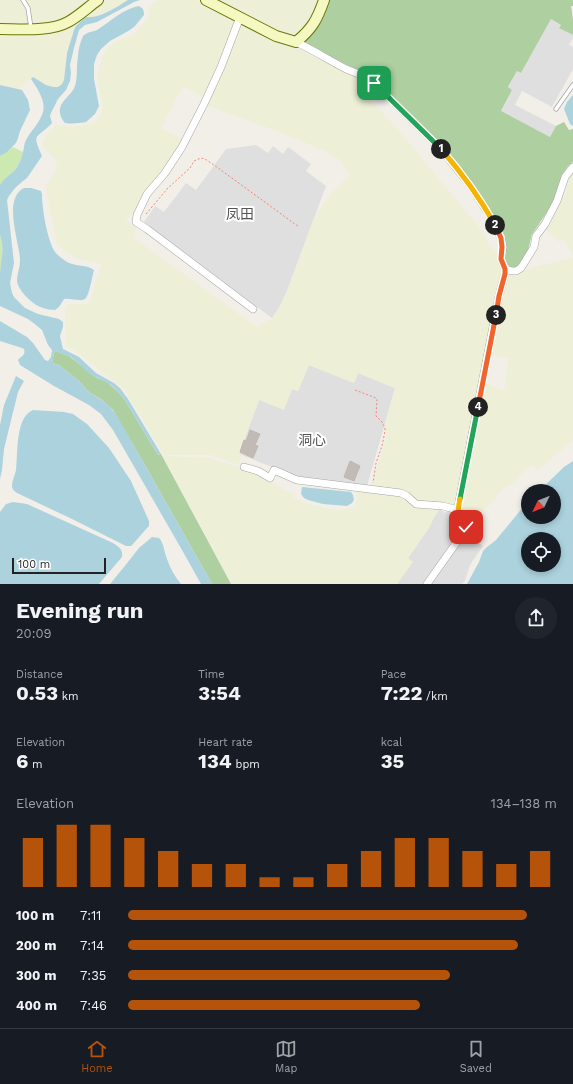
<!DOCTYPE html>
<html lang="en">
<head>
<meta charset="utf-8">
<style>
  :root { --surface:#171b24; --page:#20242c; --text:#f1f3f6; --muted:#9ea1a6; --line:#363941; --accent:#b45309 }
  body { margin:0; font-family:"Work Sans","Noto Sans SC",sans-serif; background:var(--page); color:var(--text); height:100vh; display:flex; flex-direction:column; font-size:15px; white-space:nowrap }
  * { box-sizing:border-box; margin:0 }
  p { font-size:13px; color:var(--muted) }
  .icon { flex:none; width:22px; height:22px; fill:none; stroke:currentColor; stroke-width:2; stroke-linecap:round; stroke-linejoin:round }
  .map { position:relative; height:584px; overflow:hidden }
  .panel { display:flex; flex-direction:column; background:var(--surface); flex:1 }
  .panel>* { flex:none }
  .needle { width:26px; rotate:227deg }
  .buttons { position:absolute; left:521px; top:484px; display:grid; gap:8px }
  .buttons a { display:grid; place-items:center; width:40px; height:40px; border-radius:50%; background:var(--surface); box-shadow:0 2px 6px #0003; font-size:20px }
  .scale { position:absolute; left:12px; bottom:10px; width:94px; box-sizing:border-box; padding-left:4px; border:2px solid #222; border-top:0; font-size:11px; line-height:14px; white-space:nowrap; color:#222; -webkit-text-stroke:3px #fff; paint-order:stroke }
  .pin { position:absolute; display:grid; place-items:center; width:34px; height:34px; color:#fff; margin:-17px; border-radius:8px; box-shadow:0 2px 6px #0006 }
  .km { position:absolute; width:20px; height:20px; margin:-10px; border-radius:50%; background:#222; color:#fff; font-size:11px; line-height:20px; text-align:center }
  .round { display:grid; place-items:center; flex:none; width:42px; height:42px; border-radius:21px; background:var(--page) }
  .summary { display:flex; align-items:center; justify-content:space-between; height:68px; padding:0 16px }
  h1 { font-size:22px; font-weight:700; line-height:30px }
  .metrics { display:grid; grid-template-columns:repeat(3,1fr); gap:6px; height:68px; padding:4px 16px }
  .metrics div { display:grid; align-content:center }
  .metrics b { font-size:20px; font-weight:700 }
  .metrics small { font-size:11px; font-weight:400 }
  .metrics p { font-size:11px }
  .chart { height:112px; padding:8px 16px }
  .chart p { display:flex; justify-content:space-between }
  .chart svg { width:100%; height:72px; margin-top:4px; stroke:var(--accent); stroke-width:6 }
  ul { padding:0 16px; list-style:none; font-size:13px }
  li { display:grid; grid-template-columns:64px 48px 1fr; align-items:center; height:30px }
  li i { height:10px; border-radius:5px; background:var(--accent) }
  .tab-bar { display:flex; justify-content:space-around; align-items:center; height:56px; border-top:1px solid var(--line); background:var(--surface); font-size:11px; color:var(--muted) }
  .tab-bar a { display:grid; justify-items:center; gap:2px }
  .tab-bar .on { color:var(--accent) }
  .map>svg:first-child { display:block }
  .residential { fill:#e0dfdf }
  .farmland { fill:#edefd6; fill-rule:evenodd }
  .grass { fill:#cde9b2 }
  .forest { fill:#aecfa0 }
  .water { fill:#acd2dd; fill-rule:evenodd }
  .building { fill:#c2bbb5; stroke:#c3b6ac }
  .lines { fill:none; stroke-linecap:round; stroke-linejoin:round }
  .lane-casing { stroke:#a6a6a6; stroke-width:5 }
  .street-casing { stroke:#a6a6a6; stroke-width:8 }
  .secondary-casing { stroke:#6c780a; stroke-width:12 }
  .path { stroke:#f48477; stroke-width:1; stroke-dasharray:2 2; stroke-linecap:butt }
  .lane { stroke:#fff; stroke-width:3.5 }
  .street { stroke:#fff; stroke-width:7 }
  .secondary { stroke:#f5f8c1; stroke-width:10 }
  .split-1-casing { stroke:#fff; stroke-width:8 }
  .split-2-casing { stroke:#fff; stroke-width:8 }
  .split-3-casing { stroke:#fff; stroke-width:8 }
  .split-4-casing { stroke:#fff; stroke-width:8 }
  .split-5-casing { stroke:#fff; stroke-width:8 }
  .split-6-casing { stroke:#fff; stroke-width:8 }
  .split-1 { stroke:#22a559; stroke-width:5 }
  .split-2 { stroke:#f5b400; stroke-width:5 }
  .split-3 { stroke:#f0652b; stroke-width:5 }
  .split-4 { stroke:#f0652b; stroke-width:5 }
  .split-5 { stroke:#22a559; stroke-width:5 }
  .split-6 { stroke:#f5b400; stroke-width:5 }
  .labels { text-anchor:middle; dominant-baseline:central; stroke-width:4; stroke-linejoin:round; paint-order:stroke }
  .quarter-label { font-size:14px; fill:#555; stroke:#fff }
</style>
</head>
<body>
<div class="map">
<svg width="573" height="584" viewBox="0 0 573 584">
  <rect width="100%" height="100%" fill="#f2efe9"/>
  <path class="residential" d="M551 19 561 25 560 28 573 35V38L569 45 573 47V69L552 107 522 91 515 105 556 126 550 137 501 112 512 90 508 88 517 71 521 73Z
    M256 145 268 153 273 146 283 154 288 147 311 164 306 171 326 186 287 291 280 306 272 318 144 222 155 206 164 212 186 183 196 190 226 149Z
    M309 365 354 383 358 373 395 388 367 486 305 480 239 454 259 400 292 389 298 391Z
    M440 509 445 513 449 510 469 528 467 534 483 546 470 565 465 581 462 584H397L412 562 408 558 429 528 434 517Z"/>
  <path class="farmland" d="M0 0H94L66 19 49 25H0Z
    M107 0H128L109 11 91 18 74 30 67 53 64 80 60 86 58 87H53L46 85 33 77 19 89 0 85V33H39L95 6Z
    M158 0H196L284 43 299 48 335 66 363 81V93L395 126 483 232 489 245 498 253 501 266 504 271 456 505 418 503 408 495 374 488V476L386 439V434L385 424 395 388 358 373 354 383 309 365 298 391 292 389 284 410 259 400 239 453 241 455 239 465 211 455H164L125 390 72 348 66 347 65 308 67 305 71 304H87L90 302 101 264 76 258 64 250 56 242 46 190 47 183 54 174 57 167 56 160 45 149 43 146V142L48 132 56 125 74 127 94 123 96 120 101 114 103 107 97 79 99 68 105 51 110 45 116 41 132 36 149 17V6ZM183 86 209 100 207 106 269 128 323 150 340 160 350 175 332 192 314 218 287 291 280 306 272 318 257 327 134 238 136 228 126 220 128 217 137 212 183 139 161 128Z
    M211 0H320L307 25 296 37 283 35Z
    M573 171V255L564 239 559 242 545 229 565 195 569 177Z
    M573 258V440L538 470 532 465 522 473 516 481 503 489 499 492 494 501 479 515 474 529 468 524 460 511 485 383 504 391 509 359 490 354 500 297 507 276 509 274 517 273 541 265Z
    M163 456 209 458 225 463 259 474 294 495 293 498 311 505 337 510 356 508 357 490 369 491 405 497 440 509 434 517 429 528 408 558 413 562 397 584H231Z"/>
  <path class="grass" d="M13 147 23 152C21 160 18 167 12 173 8 177 3 179 0 185V156Z
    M0 235C4 248 3 260 0 272Z"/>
  <path class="forest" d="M327 0H573V6H571L573 20V35L559 28 561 25 551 19 521 73 517 71 508 87 512 90 501 111 550 137 556 126 564 122 569 130 573 129V162L568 166 562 175 554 202 532 234 527 254 518 265 516 267H510L506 263 503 259 504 241 466 178 369 76 305 44 304 42 305 39Z
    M55 351 69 356 97 378 107 382 117 391 123 397 158 455 161 454 231 584H212L142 460 113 410 102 400 89 392 79 381 59 365 52 363 54 353Z"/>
  <path class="water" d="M128 0H140L134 2 97 22 85 25 79 30 74 48 70 65 71 73 70 81 66 90 58 99 51 113 50 116 52 123C37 139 31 132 42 156L27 178 23 181 15 188 9 196 7 200 14 263 10 283 12 293 14 297 25 308 38 314 59 319 63 322V327L60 336 63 349 79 357 96 373 114 383 120 388 128 399 161 454 158 455 123 397 111 385 90 374 71 357 55 351 54 353 52 363 59 365 79 381 89 392 106 403 116 414 212 584H201L182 550 113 430 101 414 89 405 54 386 20 365 18 360C21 356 26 356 24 349L22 348 0 341V321L27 337 33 343 45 360 48 361 51 357 52 350 48 345 42 330 36 325 28 319 0 306C0 295 0 284 0 274 1 258 5 251 0 235V185C4 177 13 174 17 167 20 162 22 157 23 152 24 148 24 144 26 140 30 132 36 127 40 119 49 105 39 91 31 79L33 77 46 85 53 87H58L62 84 64 80 67 53 74 30 76 26 86 17C99 19 117 7 128 0Z
    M139 6 143 9 144 13V15L135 26 130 30 110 41 101 49 97 55 94 64V79L99 106 95 114 86 122C82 123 68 124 65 123 62 120 59 114 60 109 61 100 72 95 75 86 78 76 76 67 78 57 78 50 80 43 83 36 87 32 92 32 97 30 111 21 123 9 139 6Z
    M0 85 22 90 28 100 30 110 20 131 17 141 15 144 7 152 0 156Z
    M573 95V126L570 124 564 109 567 102Z
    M24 188H31L41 191 42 194C42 209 47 239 55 252 58 256 63 259 67 262 76 267 87 264 94 270 92 277 90 292 86 298 84 300 82 300 80 300 74 300 70 298 64 299L59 307 55 310C51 310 46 309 43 308 33 305 22 294 18 285 15 278 20 269 20 261 20 243 2 199 24 188Z
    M16 376 24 381 18 392 4 449 2 470 0 479V425L4 405Z
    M33 410 64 412 73 414 87 424 109 448 131 481 149 521V526L147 528 133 544 131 546H126L72 519 17 493C14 491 12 489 12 486 12 481 15 475 16 470 18 454 15 417 33 410Z
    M573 461V584H467L479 562 483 551 487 547 496 540 528 501V517H554V491H539L564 467ZM528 539H554V565H528Z
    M302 487 351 492 353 495 354 500 352 503 347 506 323 504 308 500 304 498 301 494Z
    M13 502 27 504 113 543C119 547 123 549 122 557L99 584H0V512L6 504Z
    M152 537 159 538C164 543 164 552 167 559 170 568 175 577 181 584H110L124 567 139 548Z"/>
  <path class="building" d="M250 430 260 434 255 445 258 446 253 458 240 452 244 440 246 441Z
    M350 461 360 466 354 481 344 477Z"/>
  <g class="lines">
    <defs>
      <path id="lane" d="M23 0 28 8 31 28
        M556 109 573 85"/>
      <path id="street" d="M240 17 221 67 204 104 182 147 165 173 147 194 137 215 136 222 147 229 253 309
        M296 42C313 50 329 60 346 69 356 73 366 76 374 83L442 150 472 188 490 216 501 238 503 247 501 259 505 269V274L499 296 458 507C458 517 465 520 466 529L427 584
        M505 269 512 271H516L521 268 534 247 536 236 545 224 557 201 565 177 573 167
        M244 467 258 471 270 478 274 470 297 480 401 493 407 496 416 504 443 506 458 510"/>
      <path id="secondary" d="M206 0 276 36 296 42C312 29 317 20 324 0
        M0 29C20 29 50 32 68 22 79 16 88 7 98 0"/>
    </defs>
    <use href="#lane" class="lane-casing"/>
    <use href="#street" class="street-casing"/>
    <use href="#secondary" class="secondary-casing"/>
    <path class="path" d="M146 214 168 188 190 168 194 161 201 158 205 159 214 165 299 227
      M355 390 376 398 377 400 376 416 382 422 385 428V431L382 446 376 463 373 483"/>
    <use href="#lane" class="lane"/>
    <use href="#street" class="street"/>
    <use href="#secondary" class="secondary"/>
  </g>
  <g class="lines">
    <defs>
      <path id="split-1" d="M374 83 441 149"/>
      <path id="split-2" d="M441 149C461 172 480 198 495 225"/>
      <path id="split-3" d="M495 225 501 238 502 247 501 259 505 269V274L499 296 496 315"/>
      <path id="split-4" d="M478 407 496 315"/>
      <path id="split-5" d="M460 499 478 407"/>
      <path id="split-6" d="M460 499C456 515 461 514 466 527"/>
    </defs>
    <use href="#split-1" class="split-1-casing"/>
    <use href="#split-2" class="split-2-casing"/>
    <use href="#split-3" class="split-3-casing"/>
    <use href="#split-4" class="split-4-casing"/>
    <use href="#split-5" class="split-5-casing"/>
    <use href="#split-6" class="split-6-casing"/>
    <use href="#split-1" class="split-1"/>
    <use href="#split-2" class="split-2"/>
    <use href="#split-3" class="split-3"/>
    <use href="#split-4" class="split-4"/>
    <use href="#split-5" class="split-5"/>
    <use href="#split-6" class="split-6"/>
  </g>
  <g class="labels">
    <g class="quarter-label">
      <text x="240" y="214">凤田</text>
      <text x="312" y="440">洞心</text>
    </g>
  </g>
</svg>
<div class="buttons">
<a><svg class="needle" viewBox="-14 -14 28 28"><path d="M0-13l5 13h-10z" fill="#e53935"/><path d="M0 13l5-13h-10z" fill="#9ea1a6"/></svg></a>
<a><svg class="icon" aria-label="locate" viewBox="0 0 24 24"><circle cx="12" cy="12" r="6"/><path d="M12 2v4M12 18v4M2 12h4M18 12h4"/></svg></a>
</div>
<div class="scale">100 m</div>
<div class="pin" style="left:374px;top:83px;background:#1e9e55"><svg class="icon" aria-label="arrive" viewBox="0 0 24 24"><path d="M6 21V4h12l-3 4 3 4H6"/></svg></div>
<div class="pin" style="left:466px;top:527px;background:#d93025"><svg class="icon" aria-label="check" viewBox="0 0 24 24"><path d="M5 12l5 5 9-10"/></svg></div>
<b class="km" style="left:441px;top:149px">1</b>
<b class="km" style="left:495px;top:225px">2</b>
<b class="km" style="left:496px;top:315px">3</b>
<b class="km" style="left:478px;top:407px">4</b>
</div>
<section class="panel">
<div class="summary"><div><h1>Evening run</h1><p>20:09</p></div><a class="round"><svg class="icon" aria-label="share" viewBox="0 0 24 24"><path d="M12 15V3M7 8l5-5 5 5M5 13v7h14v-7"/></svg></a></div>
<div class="metrics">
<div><p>Distance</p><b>0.53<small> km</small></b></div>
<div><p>Time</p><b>3:54</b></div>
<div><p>Pace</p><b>7:22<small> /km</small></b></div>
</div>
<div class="metrics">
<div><p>Elevation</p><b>6<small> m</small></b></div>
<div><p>Heart rate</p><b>134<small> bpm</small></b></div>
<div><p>kcal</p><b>35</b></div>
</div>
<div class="chart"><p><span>Elevation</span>134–138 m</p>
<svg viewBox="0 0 160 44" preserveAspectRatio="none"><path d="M5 44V14M15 44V6M25 44V6M35 44V14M45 44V22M55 44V30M65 44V30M75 44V38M85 44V38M95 44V30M105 44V22M115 44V14M125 44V14M135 44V22M145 44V30M155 44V22"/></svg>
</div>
<ul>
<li><b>100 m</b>7:11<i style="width:93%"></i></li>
<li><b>200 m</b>7:14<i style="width:91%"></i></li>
<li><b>300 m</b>7:35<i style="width:75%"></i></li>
<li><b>400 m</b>7:46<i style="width:68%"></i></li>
</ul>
</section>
<nav class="tab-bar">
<a class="on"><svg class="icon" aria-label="home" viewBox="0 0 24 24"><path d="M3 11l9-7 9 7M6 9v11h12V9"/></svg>Home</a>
<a><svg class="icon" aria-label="map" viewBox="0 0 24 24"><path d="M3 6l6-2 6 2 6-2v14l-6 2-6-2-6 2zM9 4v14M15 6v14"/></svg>Map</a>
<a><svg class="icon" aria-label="saved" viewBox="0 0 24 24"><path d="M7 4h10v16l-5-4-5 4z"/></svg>Saved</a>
</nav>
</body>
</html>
